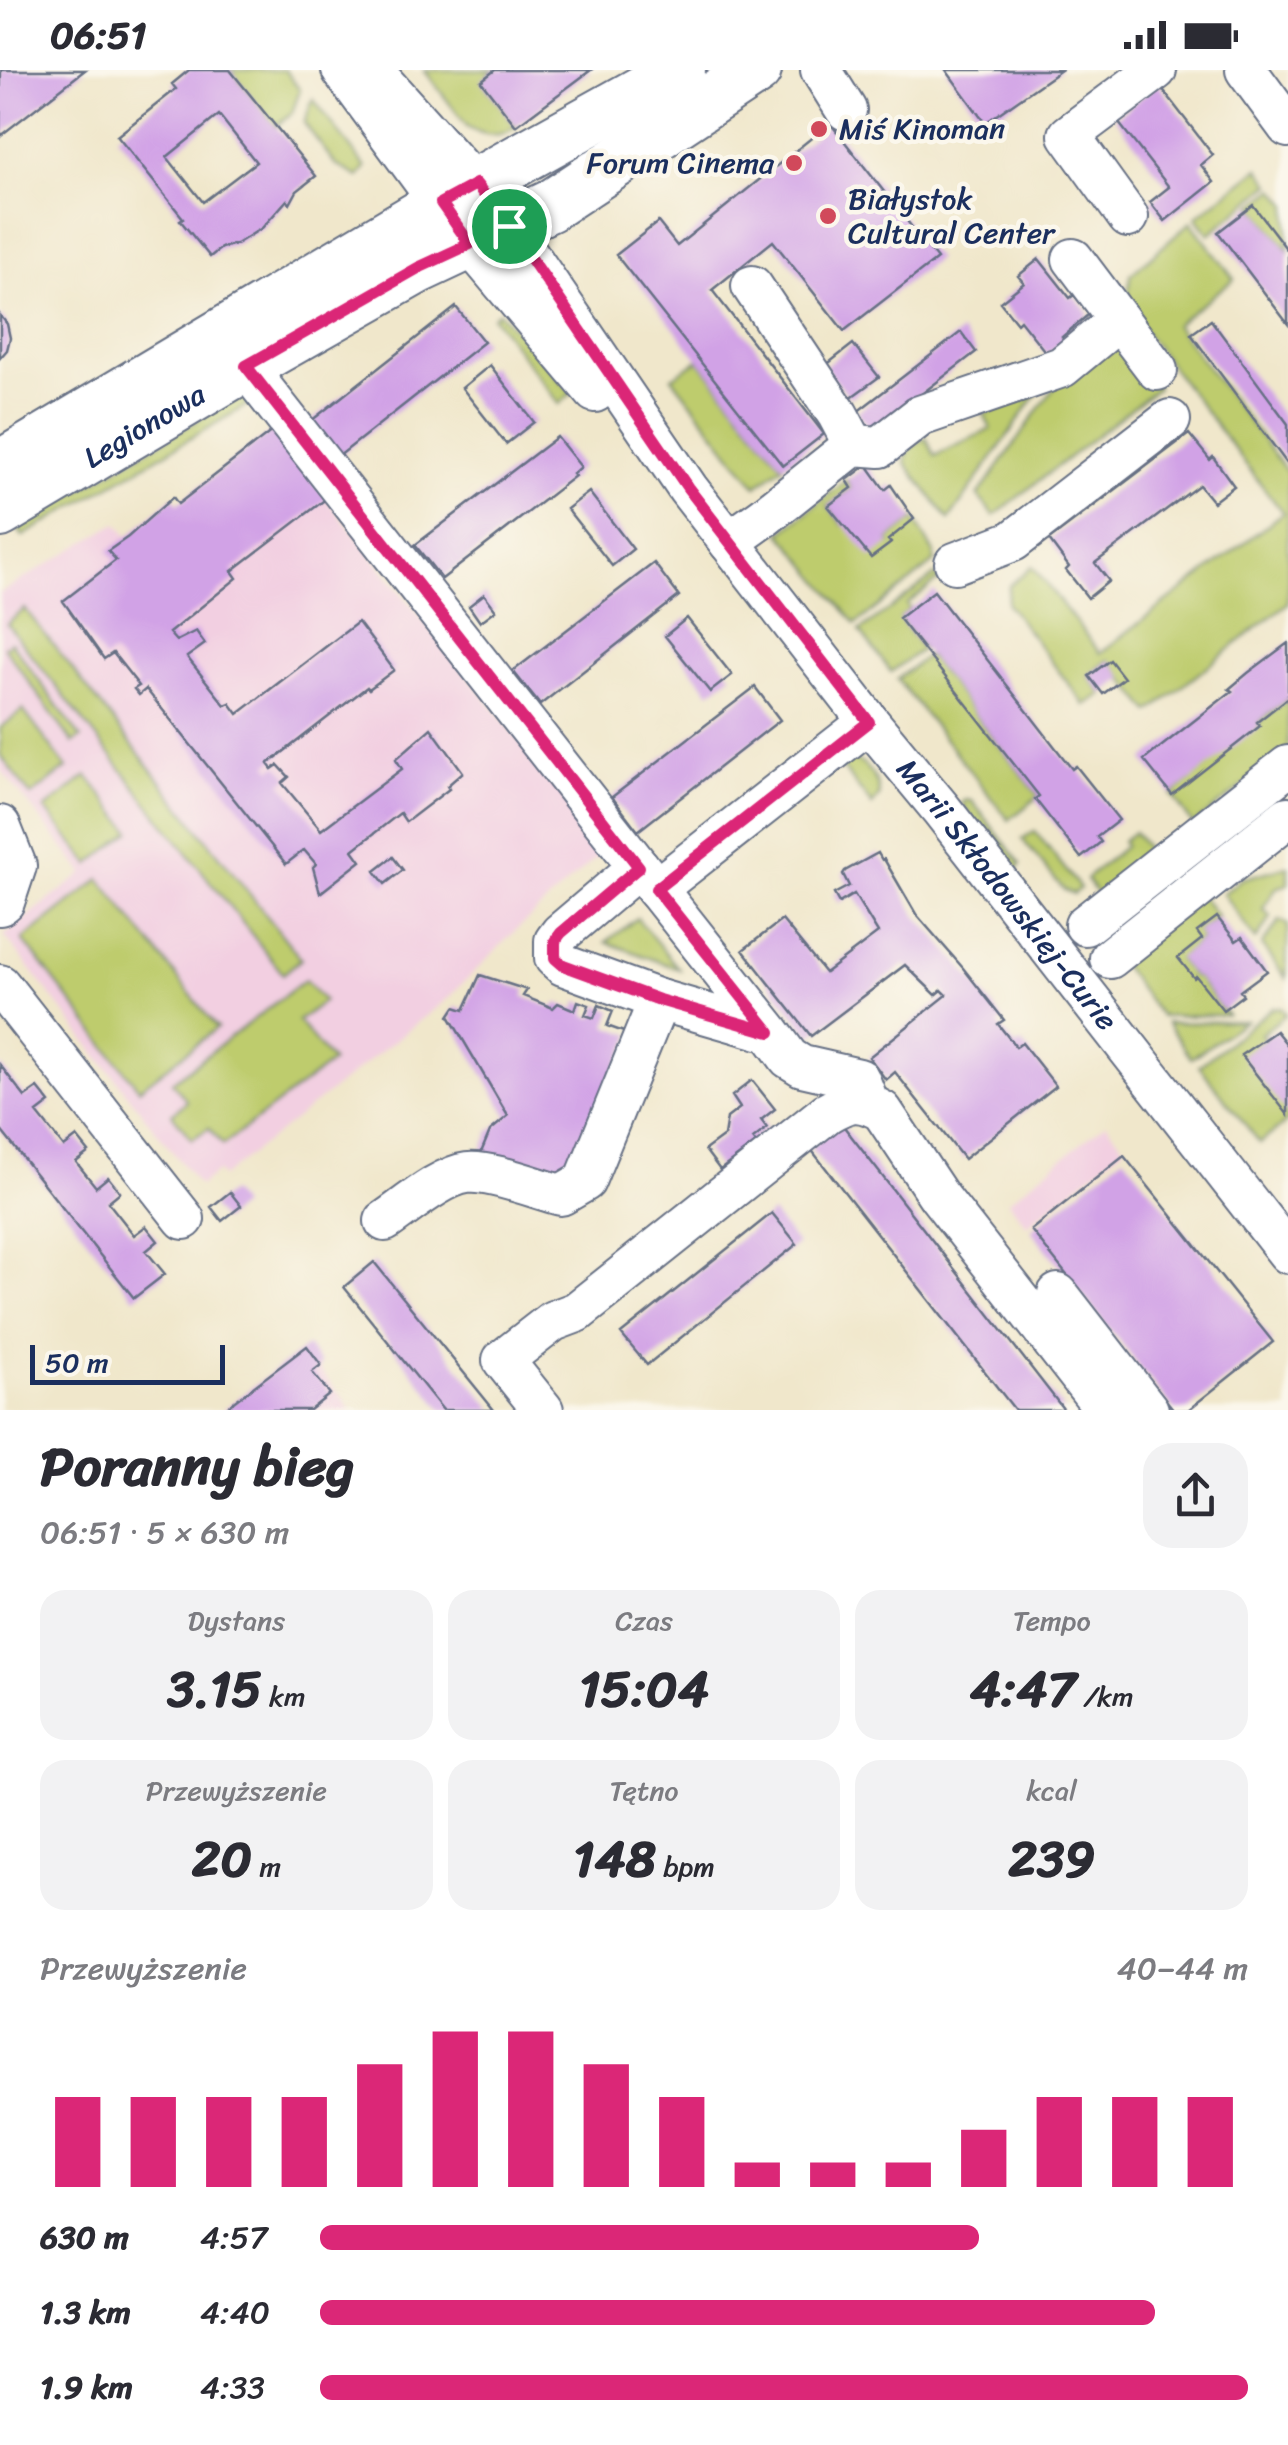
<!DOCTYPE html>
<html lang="pl">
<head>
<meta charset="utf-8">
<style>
  :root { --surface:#fff; --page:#f2f2f3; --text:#2b2b33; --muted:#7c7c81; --accent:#db2777 }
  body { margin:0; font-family:Sriracha,sans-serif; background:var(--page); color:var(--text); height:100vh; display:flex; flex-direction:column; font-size:38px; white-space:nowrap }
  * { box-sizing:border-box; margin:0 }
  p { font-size:32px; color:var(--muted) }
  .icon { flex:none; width:55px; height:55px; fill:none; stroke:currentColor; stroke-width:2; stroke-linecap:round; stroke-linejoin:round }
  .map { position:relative; height:1340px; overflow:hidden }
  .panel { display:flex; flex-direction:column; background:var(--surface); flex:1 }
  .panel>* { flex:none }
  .scale { position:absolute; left:30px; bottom:25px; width:195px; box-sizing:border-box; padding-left:10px; border:5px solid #1b2f5e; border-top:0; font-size:28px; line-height:35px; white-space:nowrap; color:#1b2f5e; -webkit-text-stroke:8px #fbf7ec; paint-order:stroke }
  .pin { position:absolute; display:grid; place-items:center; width:85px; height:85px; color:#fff; margin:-42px; border:5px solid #fff; border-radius:50%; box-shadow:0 2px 10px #0007 }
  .round { display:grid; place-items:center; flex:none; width:105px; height:105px; border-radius:30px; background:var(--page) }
  .overview { display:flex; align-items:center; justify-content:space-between; height:170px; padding:0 40px }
  h1 { font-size:55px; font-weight:700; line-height:75px }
  .figures { display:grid; grid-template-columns:repeat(3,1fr); gap:15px; height:170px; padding:10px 40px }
  .figures div { display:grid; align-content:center; border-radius:25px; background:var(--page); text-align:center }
  .figures b { font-size:50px; font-weight:700 }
  .figures small { font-size:28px; font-weight:400 }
  .figures p { font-size:28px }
  .chart { height:280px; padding:20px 40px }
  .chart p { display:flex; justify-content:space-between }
  .chart svg { width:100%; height:180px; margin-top:10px; stroke:var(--accent); stroke-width:6 }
  ul { padding:0 40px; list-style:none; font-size:32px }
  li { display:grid; grid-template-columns:160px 120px 1fr; align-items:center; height:75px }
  li i { height:25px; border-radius:12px; background:var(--accent) }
  .status { display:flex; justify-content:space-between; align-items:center; height:70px; padding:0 50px; background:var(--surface); direction:ltr }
  .status svg { height:28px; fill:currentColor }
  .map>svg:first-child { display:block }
  .built { fill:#f2cfe1 }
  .green { fill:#becc6d; stroke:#6c7e66; stroke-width:2.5 }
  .building { fill:#d1a2e6; fill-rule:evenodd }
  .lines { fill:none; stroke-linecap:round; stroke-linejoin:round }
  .minor-casing { stroke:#666f84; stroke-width:44 }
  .major-casing { stroke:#666f84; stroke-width:54 }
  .minor { stroke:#fff; stroke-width:40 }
  .major { stroke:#fff; stroke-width:50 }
  .route-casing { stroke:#fff; stroke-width:20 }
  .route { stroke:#db2777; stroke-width:12 }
  .poi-dot { fill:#d1495b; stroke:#fbf7ec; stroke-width:4 }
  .labels { text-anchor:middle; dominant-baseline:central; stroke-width:9; stroke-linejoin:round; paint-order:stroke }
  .poi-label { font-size:30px; fill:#1b2f5e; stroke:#fbf7ec; text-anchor:start }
  .street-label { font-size:30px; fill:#1b2f5e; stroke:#fbf7ec }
</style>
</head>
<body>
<div class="status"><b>06:51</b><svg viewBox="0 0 49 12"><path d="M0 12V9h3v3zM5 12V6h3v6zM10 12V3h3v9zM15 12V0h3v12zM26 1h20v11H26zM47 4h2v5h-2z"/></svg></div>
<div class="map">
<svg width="1288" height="1340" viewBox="0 0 1288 1340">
  <rect width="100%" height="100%" fill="#fbf7ec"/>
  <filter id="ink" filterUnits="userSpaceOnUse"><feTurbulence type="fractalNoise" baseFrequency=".01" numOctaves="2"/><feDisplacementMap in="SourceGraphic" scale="20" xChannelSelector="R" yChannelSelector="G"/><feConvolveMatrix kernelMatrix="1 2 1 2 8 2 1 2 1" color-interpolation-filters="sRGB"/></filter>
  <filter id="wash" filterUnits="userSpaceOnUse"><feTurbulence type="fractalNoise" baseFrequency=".0048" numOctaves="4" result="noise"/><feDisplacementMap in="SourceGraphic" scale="40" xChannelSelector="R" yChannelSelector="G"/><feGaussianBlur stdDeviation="2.25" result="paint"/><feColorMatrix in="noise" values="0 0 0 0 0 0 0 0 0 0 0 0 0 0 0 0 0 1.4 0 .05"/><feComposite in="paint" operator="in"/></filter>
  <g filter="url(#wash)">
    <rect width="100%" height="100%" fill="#f0e7cb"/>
    <path class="built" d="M272 361 606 779 514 862 446 930 222 1107 217 1102 199 1116 4 865 84 803 0 699V523L117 453 128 467 173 427 179 433Z
      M1106 1053 1125 1077 1027 1155 1008 1131Z
      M307 1276 321 1295 318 1298 352 1340H223Z"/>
    <path class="green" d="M230 0H285L300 20 292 43 275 57Z
      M424 0H495L482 11 516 56C500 69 484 67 467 56Z
      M313 29 366 98 359 107 336 95 304 53Z
      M1259 98 1271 114 1209 164 1196 147Z
      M1275 119 1288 135V181L1253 135Z
      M1191 152 1234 209 1175 255 1288 403V533L1150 642 1109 590 1089 606 1103 624 1085 635 1007 534 1009 516 1032 496 1100 583 1283 443 1127 239 1130 205Z
      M499 242 572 323 559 334 493 247Z
      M1121 269 1157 318 994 446 978 426 1056 315Z
      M699 290 783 396 756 416 672 307Z
      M245 322 261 327 23 466 17 458Z
      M1038 322 949 450 905 392C908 378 914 374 926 368L935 386 991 359 984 344Z
      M847 410 852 418 828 436 843 455 845 454 890 473 888 470 914 449 934 483 935 492 856 554 781 463Z
      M935 505 940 509 907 534 910 540 900 548 922 579 891 602 860 561Z
      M25 539 301 889 283 904 7 554Z
      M11 572 81 668 73 673 4 577Z
      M928 585 1039 726 1009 750 897 609Z
      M1288 628V681L1193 755 1172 725Z
      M23 640 67 698 31 726 0 685V658Z
      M850 689C866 691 880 711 879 727L872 735 840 695Z
      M87 706 131 761 90 794 45 739Z
      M965 730 972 731 1021 794 1013 807 962 733Z
      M1035 761 1080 818 1074 824 1064 820 1022 769Z
      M1134 762 1152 786 1099 827 1086 809 1125 776 1122 771Z
      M1288 796V814L1276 818 1263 839 1271 847 1256 870 1223 824 1241 809Z
      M100 809 217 958 139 1019 23 870Z
      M1201 825 1217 847 1198 862 1202 869 1179 889 1193 907 1196 906 1227 945 1160 946 1118 890Z
      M637 848 679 899 606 872Z
      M1280 850 1288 855 1286 908 1262 875Z
      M305 910 324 931 298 951 332 992 223 1075 209 1058 192 1069 172 1044 187 1031 172 1012Z
      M1272 938H1281L1286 944 1261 964 1265 969 1288 1051 1260 1073 1199 996Z
      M1245 951 1191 988 1167 953Z"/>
    <g id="blocks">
      <path class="building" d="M1 0H85L0 66Z
        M189 0H230L316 106 297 121 290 134 287 130 262 158 236 174 221 178 210 187 180 150 183 148 117 66 176 19 172 14ZM219 45 256 92 203 132 167 87Z
        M495 0H591L516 56 481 11Z
        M946 0H1061L985 53Z
        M1158 14 1213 85 1201 95 1214 112 1165 151 1150 132 1169 117 1115 48Z
        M830 53 937 189 844 261 773 171 712 220 824 364 783 396 616 185 658 152 677 176Z
        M1253 135 1288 181V254L1218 162Z
        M1039 189 1070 228 1074 225 1089 244 1062 267 1064 270 1047 284 1020 250 1017 253 1000 232 1024 213 1018 206Z
        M456 237 484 272 339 386 311 351Z
        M0 245 7 254 10 268 7 280 0 288Z
        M1211 250 1288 354V395L1191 264Z
        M961 262 976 282 872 362 857 342Z
        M853 274 879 307 850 328 825 296Z
        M490 295 534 352 506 374 462 318Z
        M272 361 327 428 232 501 237 508 169 563 176 571 196 561 205 574 187 587 225 635 230 633 238 644 358 552 394 600 369 619 367 617 268 694 272 699 278 695 289 707 282 713 321 760 402 699 396 689 431 658 463 702 447 716 449 719 406 752 400 743 353 780 361 791 320 823 313 797 316 794 304 780 286 794 146 619 139 625 134 619 139 616 113 583 104 589 63 531 116 490 108 481 128 467 173 427 178 434Z
        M1189 364 1210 390 1213 387 1234 416 1213 432 1199 415 1095 493 1109 511 1088 528 1066 500 1069 497 1049 470Z
        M557 367 581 397 573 404 575 406 442 509 415 475Z
        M867 395 885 420 891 415 914 449 888 470 891 473 871 488 828 436 852 418 847 410Z
        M589 422 633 479 612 496 567 439Z
        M654 493 679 526 540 635 513 601Z
        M934 521 1072 699 1076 696 1119 750 1097 767 1101 772 1081 788 1035 729 1039 726 899 548Z
        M484 524 496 540 480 552 469 536Z
        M687 548 732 605 710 622 665 566Z
        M1288 573V628L1257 652 1260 656 1172 725 1144 690 1232 621 1229 619 1248 603Z
        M1110 590 1124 608 1103 624 1089 606Z
        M755 617 780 650 638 761 612 727Z
        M878 783 882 790 884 789 916 844 963 898 1004 950 998 954 1016 977 1022 973 1056 1016 964 1089 895 1002 886 1010 869 987 947 925 942 920 936 925 905 895 811 966 743 880 782 850 825 903 878 863 854 824 839 833 834 824 849 816 843 804 845 801Z
        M393 787 403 800 385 814 375 801Z
        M1217 847 1236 871 1242 867 1267 901 1240 921 1243 925 1223 940 1196 906 1194 908 1178 888 1202 869 1197 862Z
        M480 905 527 920 523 926 553 938 558 933 575 940 578 931 589 935 585 945 594 948 599 935 613 941 607 956 632 965 562 1115 480 1085 490 1061 508 1046 449 946 455 937 464 940Z
        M1276 961 1288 976V1045L1241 985Z
        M0 995 25 1027 38 1018 50 1033 37 1043 64 1077 77 1067 89 1082 76 1092 96 1117 108 1107 120 1122 108 1132 134 1165 146 1156 158 1171 146 1181 165 1204 134 1228 0 1059Z
        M752 1010 775 1039 761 1050 767 1058 753 1069 756 1073 720 1100 705 1080 724 1066 727 1048 740 1038 732 1026Z
        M841 1053 1064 1340H1015L810 1078Z
        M1124 1086 1273 1272 1188 1340H1174L1031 1160Z
        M230 1122 241 1136 222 1151 211 1137Z
        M772 1143 797 1174 647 1295 621 1264Z
        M374 1192 494 1340H443L344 1217Z
        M307 1276 321 1295 312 1302 330 1324 310 1340H223Z"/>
    </g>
  </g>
  <g filter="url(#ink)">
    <use href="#blocks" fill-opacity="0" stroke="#666f84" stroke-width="2.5"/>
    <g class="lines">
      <defs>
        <g id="minor">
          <path d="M342 0 470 174 595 322"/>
          <path id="s1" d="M372 0 475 115 509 156 688 419 869 652 941 739 1288 1183"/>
          <path d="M821 0 846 40"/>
          <path d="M1246 0 1288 57"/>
          <path d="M1128 147 1069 65 1156 0"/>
          <path d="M752 216 838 345 854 375"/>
          <path d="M1119 250 1157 300"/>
          <path d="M245 296 639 797"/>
          <path d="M729 472 764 447 854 375 880 377 920 346 1062 297 1119 250 1073 189"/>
          <path d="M955 493 1013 471 1170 350"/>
          <path d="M0 756 16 796 4 832 0 835"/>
          <path d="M656 819 869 652"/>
          <path d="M1085 855 1288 696"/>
          <path d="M1110 888 1288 747"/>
          <path d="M0 915 184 1149"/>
          <path d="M770 962 659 930 563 895 555 888V871L561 863 639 797 770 962 789 988 802 996 859 1009 869 1034"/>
          <path d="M385 1151C407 1136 442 1106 467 1103 489 1100 538 1119 561 1125L585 1111 659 930"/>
          <path d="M1058 1224 1148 1340"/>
          <path d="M543 1340 503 1290 553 1251 577 1242 827 1043C849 1030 859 1028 882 1041L938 1125 1106 1340"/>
        </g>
        <g id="major">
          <path d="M0 396 441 133 680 0"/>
          <path id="s2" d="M0 442 245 296 418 198 550 136 756 0"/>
        </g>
      </defs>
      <use href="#minor" class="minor-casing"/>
      <use href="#major" class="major-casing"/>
      <use href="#minor" class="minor"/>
      <use href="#major" class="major"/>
    </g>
  </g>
  <g class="lines" filter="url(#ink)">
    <defs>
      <path id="route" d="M476 114 509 156 688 418 869 652 656 819 770 962 659 930 563 895 555 888V871L561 863 639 797 246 296 418 198 470 174 441 133Z"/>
    </defs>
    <use href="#route" class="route-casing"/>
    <use href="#route" class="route"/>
  </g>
  <g class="poi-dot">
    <circle cx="819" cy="59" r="10"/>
    <circle cx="794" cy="93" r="10"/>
    <circle cx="828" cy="146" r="10"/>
  </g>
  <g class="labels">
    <g class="poi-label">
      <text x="839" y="59">Miś Kinoman</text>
      <text x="774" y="93" text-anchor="end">Forum Cinema</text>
      <text x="848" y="129">Białystok<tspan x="848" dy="34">Cultural Center</tspan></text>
    </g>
    <g class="street-label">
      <text stroke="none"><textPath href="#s2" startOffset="168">Legionowa</textPath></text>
      <text stroke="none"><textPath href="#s1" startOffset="1042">Marii Skłodowskiej-Curie</textPath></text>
    </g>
  </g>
</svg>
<div class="scale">50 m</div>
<div class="pin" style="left:509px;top:156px;background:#1e9e55"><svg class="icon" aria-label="arrive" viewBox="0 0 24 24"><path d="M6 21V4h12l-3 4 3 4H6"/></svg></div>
</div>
<section class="panel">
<div class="overview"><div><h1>Poranny bieg</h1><p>06:51 · 5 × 630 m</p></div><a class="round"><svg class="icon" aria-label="share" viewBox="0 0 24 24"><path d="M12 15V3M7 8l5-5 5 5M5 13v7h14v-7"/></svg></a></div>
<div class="figures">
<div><p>Dystans</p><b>3.15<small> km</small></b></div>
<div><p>Czas</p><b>15:04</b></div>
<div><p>Tempo</p><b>4:47<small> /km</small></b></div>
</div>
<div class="figures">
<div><p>Przewyższenie</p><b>20<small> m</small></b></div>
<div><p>Tętno</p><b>148<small> bpm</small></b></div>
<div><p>kcal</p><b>239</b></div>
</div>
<div class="chart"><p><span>Przewyższenie</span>40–44 m</p>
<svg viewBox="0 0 160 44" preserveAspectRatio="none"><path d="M5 44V22M15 44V22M25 44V22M35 44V22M45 44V14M55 44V6M65 44V6M75 44V14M85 44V22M95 44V38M105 44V38M115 44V38M125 44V30M135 44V22M145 44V22M155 44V22"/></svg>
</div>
<ul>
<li><b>630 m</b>4:57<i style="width:71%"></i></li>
<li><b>1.3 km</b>4:40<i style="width:90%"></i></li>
<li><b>1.9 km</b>4:33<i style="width:100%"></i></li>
</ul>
</section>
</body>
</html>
